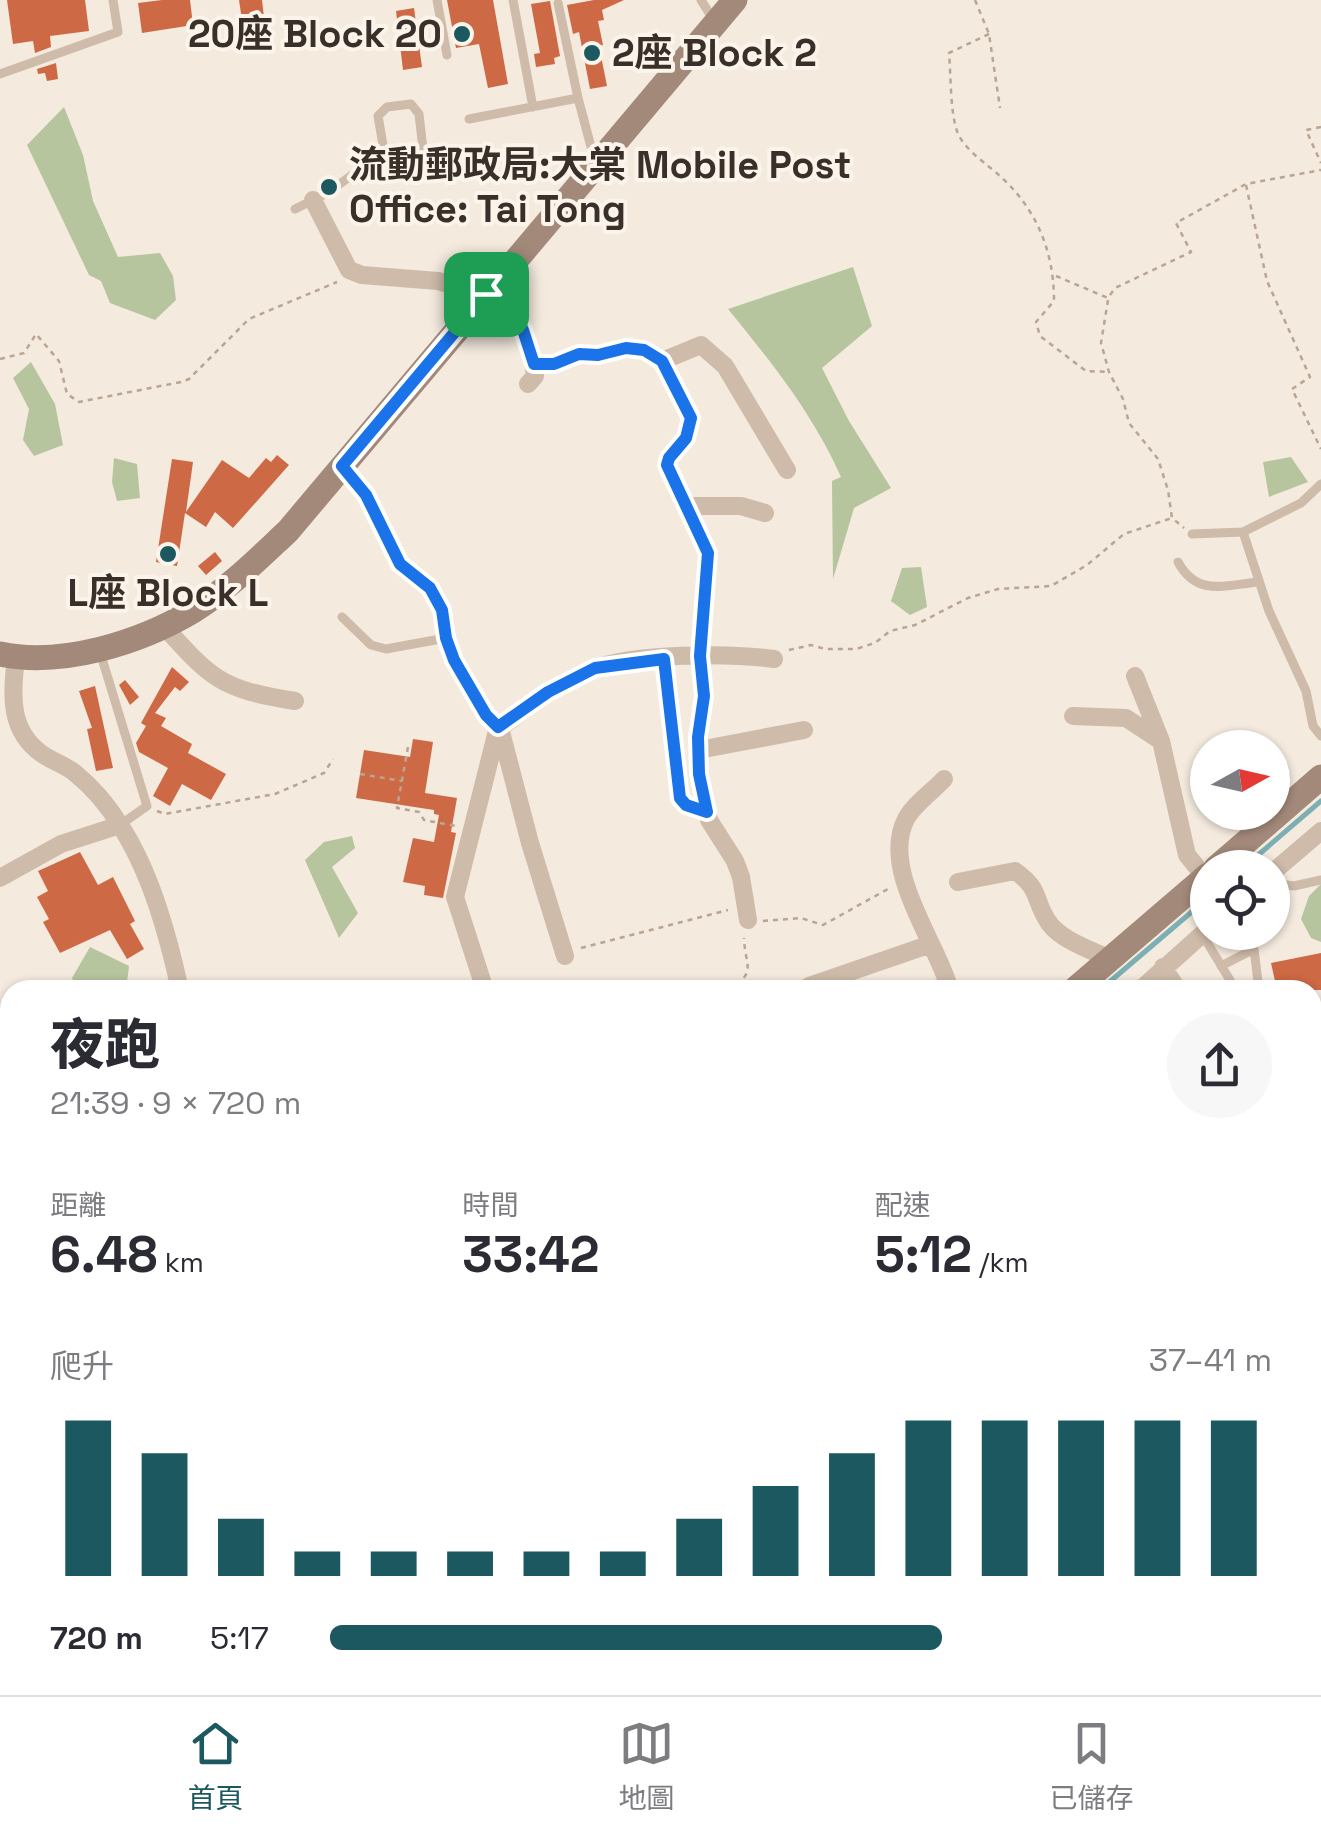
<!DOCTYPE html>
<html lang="zh-TW">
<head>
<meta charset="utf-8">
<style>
  :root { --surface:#fff; --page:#f7f7f7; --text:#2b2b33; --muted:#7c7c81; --line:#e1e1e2; --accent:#1c585f }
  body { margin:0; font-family:"Space Grotesk","Noto Sans TC",sans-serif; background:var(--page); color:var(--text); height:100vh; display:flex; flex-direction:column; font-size:38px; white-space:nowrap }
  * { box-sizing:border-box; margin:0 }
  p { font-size:32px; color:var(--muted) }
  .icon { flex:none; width:55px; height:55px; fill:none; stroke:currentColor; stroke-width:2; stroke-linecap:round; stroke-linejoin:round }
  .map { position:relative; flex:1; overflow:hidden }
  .sheet { position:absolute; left:0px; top:980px; width:1322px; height:715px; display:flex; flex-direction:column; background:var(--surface); border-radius:30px 30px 0 0; box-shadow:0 2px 8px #0004 }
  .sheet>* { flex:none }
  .needle { width:65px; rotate:82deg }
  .fabs { position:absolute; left:1190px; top:730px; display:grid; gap:20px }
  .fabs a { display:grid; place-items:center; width:100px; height:100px; border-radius:50%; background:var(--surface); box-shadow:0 2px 8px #0004; font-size:50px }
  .pin { position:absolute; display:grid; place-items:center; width:85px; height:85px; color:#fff; margin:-42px; border-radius:20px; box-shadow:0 5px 15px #0006 }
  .round { display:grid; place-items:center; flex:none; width:105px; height:105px; border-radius:52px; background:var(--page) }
  .summary { display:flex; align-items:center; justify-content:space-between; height:170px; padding:0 50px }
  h1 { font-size:55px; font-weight:800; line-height:75px }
  .metrics { display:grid; grid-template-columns:repeat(3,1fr); gap:15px; height:170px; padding:10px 50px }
  .metrics div { display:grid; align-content:center }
  .metrics b { font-size:50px; font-weight:800 }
  .metrics small { font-size:28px; font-weight:400 }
  .metrics p { font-size:28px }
  .chart { height:280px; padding:20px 50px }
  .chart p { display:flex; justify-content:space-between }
  .chart svg { width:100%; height:180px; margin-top:10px; stroke:var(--accent); stroke-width:6 }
  ul { padding:0 50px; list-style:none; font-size:32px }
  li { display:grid; grid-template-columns:160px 120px 1fr; align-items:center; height:75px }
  li i { height:25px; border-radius:12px; background:var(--accent) }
  .tabs { display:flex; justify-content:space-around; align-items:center; height:140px; border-top:2px solid var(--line); background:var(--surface); font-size:28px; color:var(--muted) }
  .tabs a { display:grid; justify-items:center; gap:5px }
  .tabs .on { color:var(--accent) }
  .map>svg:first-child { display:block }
  .green { fill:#b6c59d }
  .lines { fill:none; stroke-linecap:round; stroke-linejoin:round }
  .stream { stroke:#7bafb3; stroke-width:5 }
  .building { fill:#cd6944 }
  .path { stroke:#baa593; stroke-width:2.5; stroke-dasharray:5 5; stroke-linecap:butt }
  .lane { stroke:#cebba9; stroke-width:9 }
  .street { stroke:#cebba9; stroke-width:18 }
  .secondary { stroke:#a2897a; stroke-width:25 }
  .route-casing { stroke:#fff; stroke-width:20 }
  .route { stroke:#1a73e8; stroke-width:12 }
  .poi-dot { fill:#1c585f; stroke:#fbf4eb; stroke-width:4 }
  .labels { text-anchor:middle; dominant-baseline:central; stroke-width:8; stroke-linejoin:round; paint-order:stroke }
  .poi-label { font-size:38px; font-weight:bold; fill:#3a2f29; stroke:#fbf4eb; text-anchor:start }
</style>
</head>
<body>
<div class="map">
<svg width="1321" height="1695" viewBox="0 0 1321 1695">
  <rect width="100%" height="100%" fill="#f4eade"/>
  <path class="green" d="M64 107 83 155 93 201 118 257 160 253 173 276 176 300 155 320 110 303 101 281 89 275 27 145Z
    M853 267 872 326 822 368 849 421 891 488 854 508 833 579 832 481 841 477C813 414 772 363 728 309Z
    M31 362 55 404 63 445 34 456 23 440 29 409 13 378Z
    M1291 457 1308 482 1269 497 1263 462Z
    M114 458 137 464 140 498 117 501 112 482Z
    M921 567 927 607 910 615 891 601 902 568Z
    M352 836 355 848 332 867 358 913 339 938 305 860 324 842Z
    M1321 884V942L1311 938 1301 919 1309 896Z
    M90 947 129 966 126 990H77L72 978Z
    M10 1287V1380L1 1373 0 1366V1288Z"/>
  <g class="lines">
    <path class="stream" d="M1243 868 1321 801
      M1100 990 1208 898
      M80 1695 91 1685
      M589 1695 596 1685"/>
  </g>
  <path class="building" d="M7 0H85L89 31 50 36 51 47 35 53 33 41 13 44Z
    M162 0H190L193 25 142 33 138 3Z
    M239 0H262L264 17 242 20Z
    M447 0H493L508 84 488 88 479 44 456 48Z
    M594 0H624L602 10 604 20 598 21 603 45 599 46 607 86 590 89 579 32 573 34 567 5Z
    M550 1 560 56 554 58 555 64 536 67 534 54 540 53 531 4Z
    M414 8 422 67 403 70 396 11Z
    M56 63 58 79 47 81 45 73 38 74 37 69Z
    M277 455 289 465 233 528 215 512 206 527 185 513 177 566 156 562 172 459 193 462 186 512 222 460 249 478 266 458 271 462Z
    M215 552 222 561 206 575 198 566Z
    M172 667 189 682 180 691 175 687 155 713 166 718 161 726 192 744 188 753 226 774 211 800 182 784 170 806 153 796 168 768 139 752 136 743 146 726 141 723Z
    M125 680 139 697 130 705 119 685Z
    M95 686 113 768 96 771 87 729 92 728 79 691Z
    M413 739 433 742 425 793 457 798 451 832 456 833 443 898 424 895 425 886 403 882 413 838 434 842 439 815 434 814V810L356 798 364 750 410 757Z
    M80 852 98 885 113 877 135 921 130 924 144 949 127 959 110 930 60 953 43 922 49 919 37 897 48 891 38 871Z
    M1321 953V990H1277L1271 963Z"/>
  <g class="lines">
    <path class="path" d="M975 0 989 34 1000 108
      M989 34 949 53C951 75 950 111 957 131 961 144 977 157 988 166 1032 200 1054 245 1054 301L1036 322 1040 336 1086 371 1109 372
      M1321 127 1306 130 1321 163
      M1246 185 1267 281 1310 377 1292 389 1321 449
      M1056 276 1108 298 1115 288 1191 252 1176 223 1246 184 1321 170
      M1108 300 1101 343 1109 372 1123 399 1129 423 1158 459 1168 490 1172 518 1184 528
      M0 359 24 353 36 334 59 361 67 394 79 402 181 382 189 379 249 319 337 282
      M789 650 811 645 825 649H856L875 643 890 631 915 625 968 598 998 589 1051 586 1087 565 1124 534 1172 518
      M408 747 397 808 419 812 424 820 456 826
      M360 774 402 781
      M157 811 165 814 275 794 324 773 333 759
      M763 921 801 918 823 925 888 889
      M581 948 728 910
      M728 990C758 972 745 967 744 938
      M955 1695 970 1685"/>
    <path class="lane" d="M437 0 447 55
      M513 0 533 107
      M701 0 713 19
      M558 3 578 98
      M0 74 118 32 113 0
      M411 104 419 114 425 167 396 171 384 151 378 116 387 107Z
      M469 119 578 98 594 158
      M295 209 329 192 384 151
      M1321 484 1301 503 1243 532 1269 611 1306 691 1313 726 1321 736
      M1192 534 1243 532
      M1178 562C1197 597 1225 585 1259 582
      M342 617 371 645 386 649 446 638
      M100 652 147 806 120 825
      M1272 883 1294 886 1321 880
      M1202 934 1236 990
      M1221 966 1254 949 1259 990
      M1312 1447 1321 1441
      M652 1685 659 1689 663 1685
      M680 1695 684 1685
      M705 1695 712 1685"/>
    <path class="street" d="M313 200 349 270 362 275 438 281 486 295
      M497 282C513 312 532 342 535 376L528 384
      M662 361 701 345 725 366 787 470
      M534 364H553L579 354 598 355 626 348 644 349 662 361 691 418 686 438 669 458 667 465 708 553 700 655 704 695 699 737V773L709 820 735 861 741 877 748 920
      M342 467 366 495 400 564 430 588 442 610 446 638 455 660 486 715 500 728 530 843 565 956
      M686 506H741L765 513
      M163 625C212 680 221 689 295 701
      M16 657C12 694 8 730 42 754 52 761 65 765 75 773 92 787 109 807 120 825 151 873 168 935 180 990
      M664 659 680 798 686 805 707 812
      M1135 676 1161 741 1187 855 1205 877
      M1073 716 1126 718 1161 741
      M500 728C529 706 559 682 593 669 635 653 729 653 774 659
      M699 746 704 749 804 730
      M944 779C933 791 913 805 906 819 880 870 937 942 950 990
      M1272 873 1321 831
      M0 878 61 844 120 825
      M958 882 1015 871C1042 890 1033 900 1049 923 1061 940 1091 950 1110 959
      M1163 967 1178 990
      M809 986 931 944
      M485 990 455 897 498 727
      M1140 990 1208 929
      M1312 1320 1321 1338
      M1312 1581 1321 1578
      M24 1695 31 1685
      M296 1695 302 1685
      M434 1695 436 1685
      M568 1695 574 1685
      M619 1695 626 1685
      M818 1695 828 1685"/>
    <path class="secondary" d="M0 654C62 667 139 643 193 611 228 589 258 559 288 531L735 0
      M1216 868 1321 777
      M1074 990 1208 875"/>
  </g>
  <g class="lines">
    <defs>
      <path id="route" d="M497 282 523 330 534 364H554L579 354 598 355 626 348 644 350 662 361 691 418 686 438 669 458 667 465 708 553 700 656 704 696 698 737 699 774 707 812 686 805 680 798 664 659 595 668 548 692 498 727 486 715 454 660 446 638 442 610 430 588 400 564 366 495 342 466Z"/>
    </defs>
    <use href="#route" class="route-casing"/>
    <use href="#route" class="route"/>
  </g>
  <g class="poi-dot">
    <circle cx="462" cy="34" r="10"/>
    <circle cx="592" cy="53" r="10"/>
    <circle cx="329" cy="187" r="10"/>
    <circle cx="168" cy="554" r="10"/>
  </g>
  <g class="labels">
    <g class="poi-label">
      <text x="442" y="34" text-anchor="end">20座 Block 20</text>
      <text x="612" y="53">2座 Block 2</text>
      <text x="349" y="165">流動郵政局:大棠 Mobile Post<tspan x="349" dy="44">Office: Tai Tong</tspan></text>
      <text x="168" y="593" text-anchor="middle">L座 Block L</text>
    </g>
  </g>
</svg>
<div class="fabs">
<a><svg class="needle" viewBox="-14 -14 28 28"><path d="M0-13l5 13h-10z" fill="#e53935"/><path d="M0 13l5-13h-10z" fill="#7c7c81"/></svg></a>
<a><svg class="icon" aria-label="locate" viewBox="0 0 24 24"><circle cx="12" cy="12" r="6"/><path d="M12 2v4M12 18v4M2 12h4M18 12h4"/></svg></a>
</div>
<div class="pin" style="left:486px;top:294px;background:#1e9e55"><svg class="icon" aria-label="arrive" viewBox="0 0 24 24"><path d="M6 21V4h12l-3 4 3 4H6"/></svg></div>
<section class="sheet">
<div class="summary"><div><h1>夜跑</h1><p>21:39 · 9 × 720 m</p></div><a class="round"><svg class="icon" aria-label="share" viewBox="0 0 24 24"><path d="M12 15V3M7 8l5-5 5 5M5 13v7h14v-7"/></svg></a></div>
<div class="metrics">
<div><p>距離</p><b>6.48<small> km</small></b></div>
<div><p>時間</p><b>33:42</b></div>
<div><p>配速</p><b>5:12<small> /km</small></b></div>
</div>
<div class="chart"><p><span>爬升</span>37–41 m</p>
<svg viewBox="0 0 160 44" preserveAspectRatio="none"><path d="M5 44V6M15 44V14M25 44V30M35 44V38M45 44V38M55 44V38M65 44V38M75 44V38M85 44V30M95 44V22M105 44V14M115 44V6M125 44V6M135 44V6M145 44V6M155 44V6"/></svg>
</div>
<ul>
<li><b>720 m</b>5:17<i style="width:65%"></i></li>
</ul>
</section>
</div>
<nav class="tabs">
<a class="on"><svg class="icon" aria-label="home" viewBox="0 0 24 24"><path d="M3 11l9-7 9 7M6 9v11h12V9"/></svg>首頁</a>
<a><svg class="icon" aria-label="map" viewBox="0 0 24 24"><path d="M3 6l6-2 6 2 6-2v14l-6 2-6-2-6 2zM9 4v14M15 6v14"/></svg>地圖</a>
<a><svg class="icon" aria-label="saved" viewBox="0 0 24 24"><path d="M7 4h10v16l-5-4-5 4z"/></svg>已儲存</a>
</nav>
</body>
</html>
